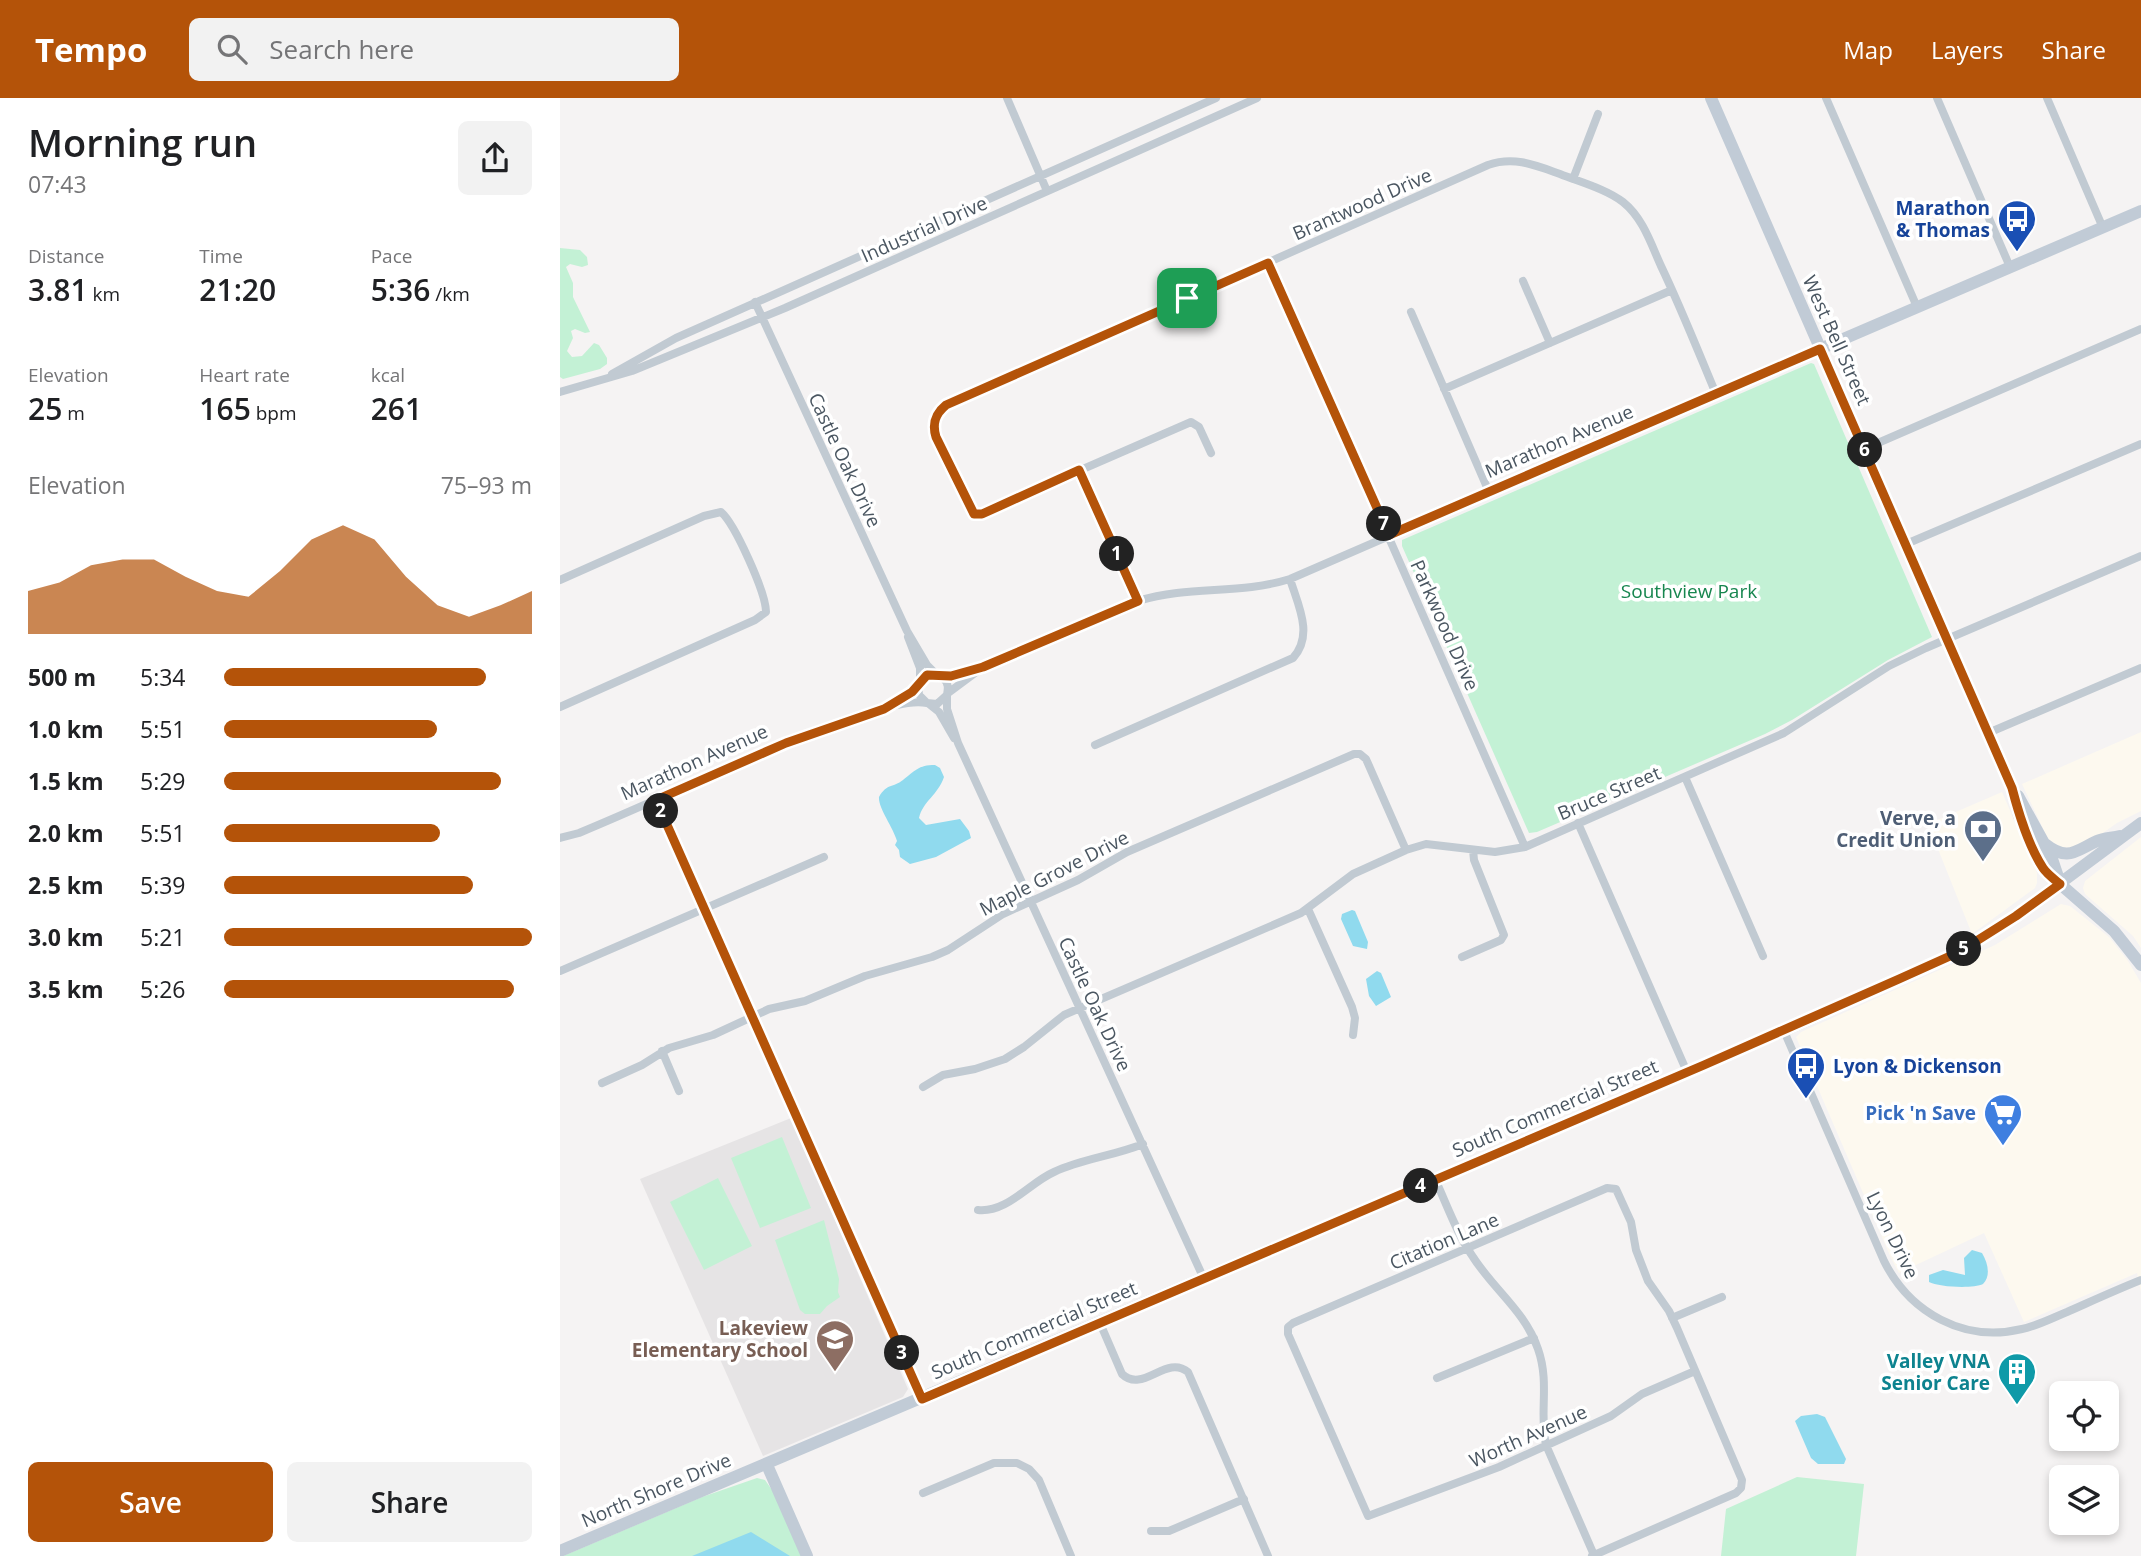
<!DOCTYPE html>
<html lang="en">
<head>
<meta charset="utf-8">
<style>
  :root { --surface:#fff; --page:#f2f2f2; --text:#202124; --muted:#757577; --accent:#b45309 }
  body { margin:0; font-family:"Open Sans",sans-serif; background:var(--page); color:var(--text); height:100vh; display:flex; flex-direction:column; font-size:26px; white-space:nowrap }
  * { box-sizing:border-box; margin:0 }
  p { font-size:23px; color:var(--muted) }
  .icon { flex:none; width:38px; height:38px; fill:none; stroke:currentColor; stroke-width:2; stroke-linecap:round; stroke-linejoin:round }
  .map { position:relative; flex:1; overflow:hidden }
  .panel { display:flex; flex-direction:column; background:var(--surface); width:560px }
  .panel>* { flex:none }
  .controls { position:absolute; left:1489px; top:1283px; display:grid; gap:14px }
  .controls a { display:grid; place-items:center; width:70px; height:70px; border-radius:10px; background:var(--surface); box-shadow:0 4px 10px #0003; font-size:35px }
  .pin { position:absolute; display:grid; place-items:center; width:60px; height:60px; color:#fff; margin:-30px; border-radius:14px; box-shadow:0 4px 10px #0006 }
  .km { position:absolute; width:35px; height:35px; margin:-18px; border-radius:50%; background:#222; color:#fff; font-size:19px; line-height:35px; text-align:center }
  .round { display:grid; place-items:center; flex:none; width:74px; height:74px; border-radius:10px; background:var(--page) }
  .head { display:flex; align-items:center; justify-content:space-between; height:119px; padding:0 28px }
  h1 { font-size:38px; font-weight:600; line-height:52px }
  .stats { display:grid; grid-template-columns:repeat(3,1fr); gap:10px; height:119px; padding:7px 28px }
  .stats div { display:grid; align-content:center }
  .stats b { font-size:30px; font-weight:600 }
  .stats small { font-size:19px; font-weight:400 }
  .stats p { font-size:19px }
  .chart { height:196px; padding:14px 28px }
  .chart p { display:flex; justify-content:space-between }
  .chart svg { width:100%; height:126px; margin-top:7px; fill:var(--accent); opacity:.7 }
  .button { display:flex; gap:14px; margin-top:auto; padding:14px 28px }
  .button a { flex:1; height:80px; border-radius:10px; background:var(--accent); color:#fff; font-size:28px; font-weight:600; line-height:80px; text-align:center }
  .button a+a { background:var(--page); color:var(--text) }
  ul { padding:0 28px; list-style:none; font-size:23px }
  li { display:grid; grid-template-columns:112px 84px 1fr; align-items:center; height:52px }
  li i { height:18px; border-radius:9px; background:var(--accent) }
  header { display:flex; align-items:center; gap:42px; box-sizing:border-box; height:98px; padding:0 35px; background:var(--accent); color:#fff }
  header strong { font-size:33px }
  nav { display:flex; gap:38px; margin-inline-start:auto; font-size:24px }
  .search { width:490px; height:63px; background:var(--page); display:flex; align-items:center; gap:18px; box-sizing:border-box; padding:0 24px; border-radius:10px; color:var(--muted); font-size:26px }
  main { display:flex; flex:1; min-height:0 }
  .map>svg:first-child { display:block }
  .commercial { fill:#fdf9ef }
  .education { fill:#e6e4e5 }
  .green { fill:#c3f1d5 }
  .water { fill:#90daee }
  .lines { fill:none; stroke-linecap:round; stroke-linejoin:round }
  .street { stroke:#c1cad2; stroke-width:8 }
  .secondary { stroke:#c1cbd6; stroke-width:12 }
  .route-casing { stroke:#fff; stroke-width:14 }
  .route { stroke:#b45309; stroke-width:9 }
  .labels { text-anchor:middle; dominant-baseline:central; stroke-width:7; stroke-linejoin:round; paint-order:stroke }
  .street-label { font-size:19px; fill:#4a5661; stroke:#fff }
  .transit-label { font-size:19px; font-weight:bold; fill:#164399; stroke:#fff; text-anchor:end }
  .park-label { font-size:19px; fill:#17864f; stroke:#fff }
  .service-label { font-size:19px; font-weight:bold; fill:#4e5e75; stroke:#fff; text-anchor:end }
  .shop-label { font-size:19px; font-weight:bold; fill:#366cbe; stroke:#fff; text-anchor:end }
  .education-label { font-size:19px; font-weight:bold; fill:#785e54; stroke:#fff; text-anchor:end }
  .culture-label { font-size:19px; font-weight:bold; fill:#0d838f; stroke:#fff; text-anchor:end }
</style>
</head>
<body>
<header>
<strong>Tempo</strong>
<div class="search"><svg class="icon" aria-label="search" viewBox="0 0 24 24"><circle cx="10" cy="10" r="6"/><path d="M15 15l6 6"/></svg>Search here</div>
<nav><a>Map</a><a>Layers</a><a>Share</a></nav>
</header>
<main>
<section class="panel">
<div class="head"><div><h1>Morning run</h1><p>07:43</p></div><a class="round"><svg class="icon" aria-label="share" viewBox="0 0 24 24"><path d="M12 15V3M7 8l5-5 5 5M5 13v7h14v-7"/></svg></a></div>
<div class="stats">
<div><p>Distance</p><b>3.81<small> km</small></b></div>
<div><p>Time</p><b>21:20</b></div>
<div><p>Pace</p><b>5:36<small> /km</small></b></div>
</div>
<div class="stats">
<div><p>Elevation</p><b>25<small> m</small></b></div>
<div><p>Heart rate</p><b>165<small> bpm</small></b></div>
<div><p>kcal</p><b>261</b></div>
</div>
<div class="chart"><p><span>Elevation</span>75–93 m</p>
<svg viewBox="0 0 160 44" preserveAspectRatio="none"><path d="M0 44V29L10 26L20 20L30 18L40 18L50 24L60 29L70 31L80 22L90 11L100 6L110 11L120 24L130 34L140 38L150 34L160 29V44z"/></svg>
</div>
<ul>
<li><b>500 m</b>5:34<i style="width:85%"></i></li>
<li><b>1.0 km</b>5:51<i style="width:69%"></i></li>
<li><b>1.5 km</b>5:29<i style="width:90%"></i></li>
<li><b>2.0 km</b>5:51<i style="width:70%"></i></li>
<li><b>2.5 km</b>5:39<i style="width:81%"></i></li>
<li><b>3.0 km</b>5:21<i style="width:100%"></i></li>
<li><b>3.5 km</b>5:26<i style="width:94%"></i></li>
</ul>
<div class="button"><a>Save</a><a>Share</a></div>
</section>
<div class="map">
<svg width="1581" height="1458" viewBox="0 0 1581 1458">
  <rect width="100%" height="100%" fill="#f5f3f3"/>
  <path class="commercial" d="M1581 634V713L1557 725 1520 751 1507 753 1488 741 1462 686Z
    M1442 694 1477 775V785L1475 790 1412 836 1368 726Z
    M1581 739V850L1573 838 1525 796 1523 790 1525 783Z
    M1501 806 1510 808 1549 839 1568 863 1581 885V1194L1577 1175 1464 1224 1424 1135 1339 1175 1331 1160 1236 939 1241 934 1435 847Z"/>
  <path class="education" d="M231 1020 348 1291 343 1299 203 1358 80 1081Z"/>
  <path class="green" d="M0 150 20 152 27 159 28 167 22 169 10 166 6 169 13 185V199L30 234 25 235 15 231 11 233 13 240 7 253 12 259 22 258 34 245 39 247 47 260V266L40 271 3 281 0 279Z
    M1251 265 1254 266 1372 539 1328 562 1232 622 1205 636 977 734 969 735 842 448V442Z
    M222 1039 251 1110 200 1130 171 1060Z
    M158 1080 192 1148 144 1172 110 1104Z
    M264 1122 279 1181 278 1194 280 1199 267 1208 260 1216H245L240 1212 215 1142Z
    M1237 1379 1304 1386 1296 1458H1161L1166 1411Z
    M197 1380 205 1382 217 1399 243 1458H3L142 1399Z"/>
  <path class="water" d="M375 667 380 670 384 679C378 697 363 703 359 720L366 727 400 721 409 733 411 740 376 759 350 766 340 759 339 752 335 747 337 743C333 729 318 710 319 699 327 685 333 690 343 682 355 673 358 667 375 667Z
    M792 812 795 813 808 844 807 851 793 848 781 821 782 816Z
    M817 873 821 875 831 899 816 908 809 898 806 881Z
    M1412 1152 1422 1155C1428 1165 1431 1178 1423 1186 1413 1191 1378 1189 1369 1184V1177L1383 1172 1405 1177 1404 1160Z
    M1257 1316 1265 1319 1286 1361 1284 1366H1258L1251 1360 1235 1323 1241 1318Z
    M191 1434 230 1458H132L186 1436Z"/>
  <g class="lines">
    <path class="street" d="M447 0 487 93
      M1266 0 1357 209
      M1377 0 1450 169
      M1487 0 1543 130
      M1013 81 1038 16
      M708 165 965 749
      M963 183 990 245
      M195 204 347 533 367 567 376 576
      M851 214 929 394
      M52 276 116 240 656 0
      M884 291 1112 192
      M0 294 72 273 225 210 697 0
      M1304 351 1581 231
      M651 355 639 329 631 324 417 417 411 413 376 339C372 326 374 315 386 307L928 67C954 58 975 67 1000 76 1020 84 1046 91 1063 104 1083 120 1091 146 1101 168 1121 210 1138 253 1156 296
      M519 372 578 503
      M1346 446 1581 346
      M0 482 144 418 161 414C175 426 206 495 206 514L195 522 0 609
      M348 539 360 570V583
      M379 577H391L423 569 578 503C631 487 678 497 730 481L1260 251
      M388 595 423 569
      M387 597V611L398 645 644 1181
      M369 606 379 614 394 640
      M330 607C336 603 343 600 350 596 359 590 369 564 384 581 389 586 388 591 387 597L377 606 367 605 359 597 358 587
      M1428 635 1581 570
      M535 647 733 560C754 537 738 507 730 481
      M1125 679 1203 858
      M96 702 362 1301
      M1018 725 1127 974
      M0 740 19 735C111 697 200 652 295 621 315 614 345 601 367 605
      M748 811 792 909 795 920 793 937
      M902 859 941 842 944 837 914 762 913 752
      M0 873 264 759
      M1224 933 1324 1163C1350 1215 1404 1245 1462 1231 1477 1228 1492 1220 1507 1214 1532 1203 1556 1192 1581 1182
      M102 953 119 993
      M42 985 82 967 109 950 153 937 209 911 245 903 305 878 372 859 388 852 443 816 518 782 567 754 794 656H800L806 661 846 752
      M363 989 383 977 415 971 445 961 464 949 504 917 741 815 793 776 846 752 866 746 935 754 965 749 1224 635 1329 568 1366 550 1581 458
      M875 1081C887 1107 897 1136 913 1159 934 1192 965 1213 978 1251 990 1285 979 1315 986 1347L1034 1457
      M418 1112C447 1115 469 1085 494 1074 522 1061 553 1058 583 1046
      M1112 1220 1162 1199
      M540 1225 562 1276C583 1296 606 1256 628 1274L708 1458
      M877 1280 974 1240
      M363 1395 434 1365H457L469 1371 479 1382 511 1458
      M591 1433H609L684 1401
      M1032 1458 1176 1395 1181 1390 1182 1382 1117 1230 1109 1213 1088 1183 1076 1152 1071 1124 1056 1091 1047 1090 733 1225 728 1229V1236L808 1418 939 1369 1051 1318 1082 1296 1135 1273"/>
    <path class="secondary" d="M1151 0 1452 690 1459 718 1484 772 1554 833 1581 867
      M1260 251 1581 113
      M1458 698 1491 758 1500 785
      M1485 746C1508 764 1515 753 1537 743 1544 740 1553 740 1560 738
      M207 1367 247 1458
      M0 1453 1077 996 1246 923 1399 854 1456 818 1581 725"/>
  </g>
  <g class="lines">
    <defs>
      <path id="route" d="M708 165 829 437 1260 251 1452 690C1459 717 1468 747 1483 770 1487 776 1494 781 1500 786L1456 818 1399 854 1339 881 1144 967 362 1301 96 702 226 645 324 611 352 594 367 577 391 578 423 569 578 503 519 372 422 416H414L376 339C372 326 375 316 386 307Z"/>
    </defs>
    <use href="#route" class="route-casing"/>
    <use href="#route" class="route"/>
  </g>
  <defs>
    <symbol id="bus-pin" viewBox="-11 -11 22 30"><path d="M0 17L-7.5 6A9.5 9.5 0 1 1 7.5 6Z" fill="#1a4fb4" stroke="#fff"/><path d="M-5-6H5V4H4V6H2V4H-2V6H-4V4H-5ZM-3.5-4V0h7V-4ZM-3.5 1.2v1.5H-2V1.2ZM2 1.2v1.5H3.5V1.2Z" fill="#fff"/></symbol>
    <symbol id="bank-pin" viewBox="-11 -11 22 30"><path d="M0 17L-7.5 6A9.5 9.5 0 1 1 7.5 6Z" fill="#5c6f8a" stroke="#fff"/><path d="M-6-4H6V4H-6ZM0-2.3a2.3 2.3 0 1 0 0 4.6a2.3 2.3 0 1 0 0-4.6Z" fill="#fff"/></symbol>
    <symbol id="supermarket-pin" viewBox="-11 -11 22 30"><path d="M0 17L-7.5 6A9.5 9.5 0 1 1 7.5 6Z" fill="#3f7fe0" stroke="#fff"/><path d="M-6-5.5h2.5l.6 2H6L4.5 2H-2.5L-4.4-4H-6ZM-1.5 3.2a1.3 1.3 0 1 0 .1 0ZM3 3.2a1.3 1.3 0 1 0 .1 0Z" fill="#fff"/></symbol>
    <symbol id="school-pin" viewBox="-11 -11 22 30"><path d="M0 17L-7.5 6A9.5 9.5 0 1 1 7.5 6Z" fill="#8d6e63" stroke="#fff"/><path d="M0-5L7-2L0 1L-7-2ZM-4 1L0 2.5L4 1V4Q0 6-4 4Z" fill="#fff"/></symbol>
    <symbol id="building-pin" viewBox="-11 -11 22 30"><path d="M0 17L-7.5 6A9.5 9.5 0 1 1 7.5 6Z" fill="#0f9aa8" stroke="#fff"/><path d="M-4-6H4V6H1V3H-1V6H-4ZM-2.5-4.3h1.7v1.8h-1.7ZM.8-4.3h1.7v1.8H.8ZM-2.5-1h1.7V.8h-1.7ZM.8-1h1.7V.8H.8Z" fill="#fff"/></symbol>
  </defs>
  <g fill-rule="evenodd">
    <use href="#bus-pin" x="1435" y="99" width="44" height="60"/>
    <use href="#bank-pin" x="1401" y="709" width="44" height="60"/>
    <use href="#bus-pin" x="1224" y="946" width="44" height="60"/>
    <use href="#supermarket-pin" x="1421" y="993" width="44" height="60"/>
    <use href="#school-pin" x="253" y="1219" width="44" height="60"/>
    <use href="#building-pin" x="1435" y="1252" width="44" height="60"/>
  </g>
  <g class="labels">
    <g class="street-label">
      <text transform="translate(802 106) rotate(-24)">Brantwood Drive</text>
      <text transform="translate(364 131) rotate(-24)">Industrial Drive</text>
      <text transform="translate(1277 242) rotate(66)">West Bell Street</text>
      <text transform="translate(999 343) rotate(-23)">Marathon Avenue</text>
      <text transform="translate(285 362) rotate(65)">Castle Oak Drive</text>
      <text transform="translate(885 527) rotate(66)">Parkwood Drive</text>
      <text transform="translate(134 664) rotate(-24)">Marathon Avenue</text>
      <text transform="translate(1049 695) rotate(-23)">Bruce Street</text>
      <text transform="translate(494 775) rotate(-27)">Maple Grove Drive</text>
      <text transform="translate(535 906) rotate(65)">Castle Oak Drive</text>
      <text transform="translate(995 1010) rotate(-23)">South Commercial Street</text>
      <text transform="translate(1333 1137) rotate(64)">Lyon Drive</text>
      <text transform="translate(884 1143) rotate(-23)">Citation Lane</text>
      <text transform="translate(474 1232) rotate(-23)">South Commercial Street</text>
      <text transform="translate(968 1338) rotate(-24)">Worth Avenue</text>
      <text transform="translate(96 1392) rotate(-23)">North Shore Drive</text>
    </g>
    <g class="transit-label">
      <text x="1430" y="110">Marathon<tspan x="1430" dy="22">&amp; Thomas</tspan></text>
      <text x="1273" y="968" text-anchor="start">Lyon &amp; Dickenson</text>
    </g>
    <g class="park-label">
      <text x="1129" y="493">Southview Park</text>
    </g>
    <g class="service-label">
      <text x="1396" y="720">Verve, a<tspan x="1396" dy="22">Credit Union</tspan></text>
    </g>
    <g class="shop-label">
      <text x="1416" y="1015">Pick 'n Save</text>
    </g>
    <g class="education-label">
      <text x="248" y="1230">Lakeview<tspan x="248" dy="22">Elementary School</tspan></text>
    </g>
    <g class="culture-label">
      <text x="1430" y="1263">Valley VNA<tspan x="1430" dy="22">Senior Care</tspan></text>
    </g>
  </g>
</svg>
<div class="controls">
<a><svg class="icon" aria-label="locate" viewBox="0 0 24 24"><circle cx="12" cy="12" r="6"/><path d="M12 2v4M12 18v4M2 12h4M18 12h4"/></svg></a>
<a><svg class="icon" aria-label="layers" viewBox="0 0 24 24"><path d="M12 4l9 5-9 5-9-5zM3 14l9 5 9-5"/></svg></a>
</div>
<div class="pin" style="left:627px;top:200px;background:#1e9e55"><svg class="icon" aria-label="arrive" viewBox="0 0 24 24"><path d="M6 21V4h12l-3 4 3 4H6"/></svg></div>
<b class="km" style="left:557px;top:456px">1</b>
<b class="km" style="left:101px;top:713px">2</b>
<b class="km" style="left:342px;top:1255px">3</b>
<b class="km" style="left:861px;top:1088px">4</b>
<b class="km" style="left:1404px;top:851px">5</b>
<b class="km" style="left:1305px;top:352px">6</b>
<b class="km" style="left:824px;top:426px">7</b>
</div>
</main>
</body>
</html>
